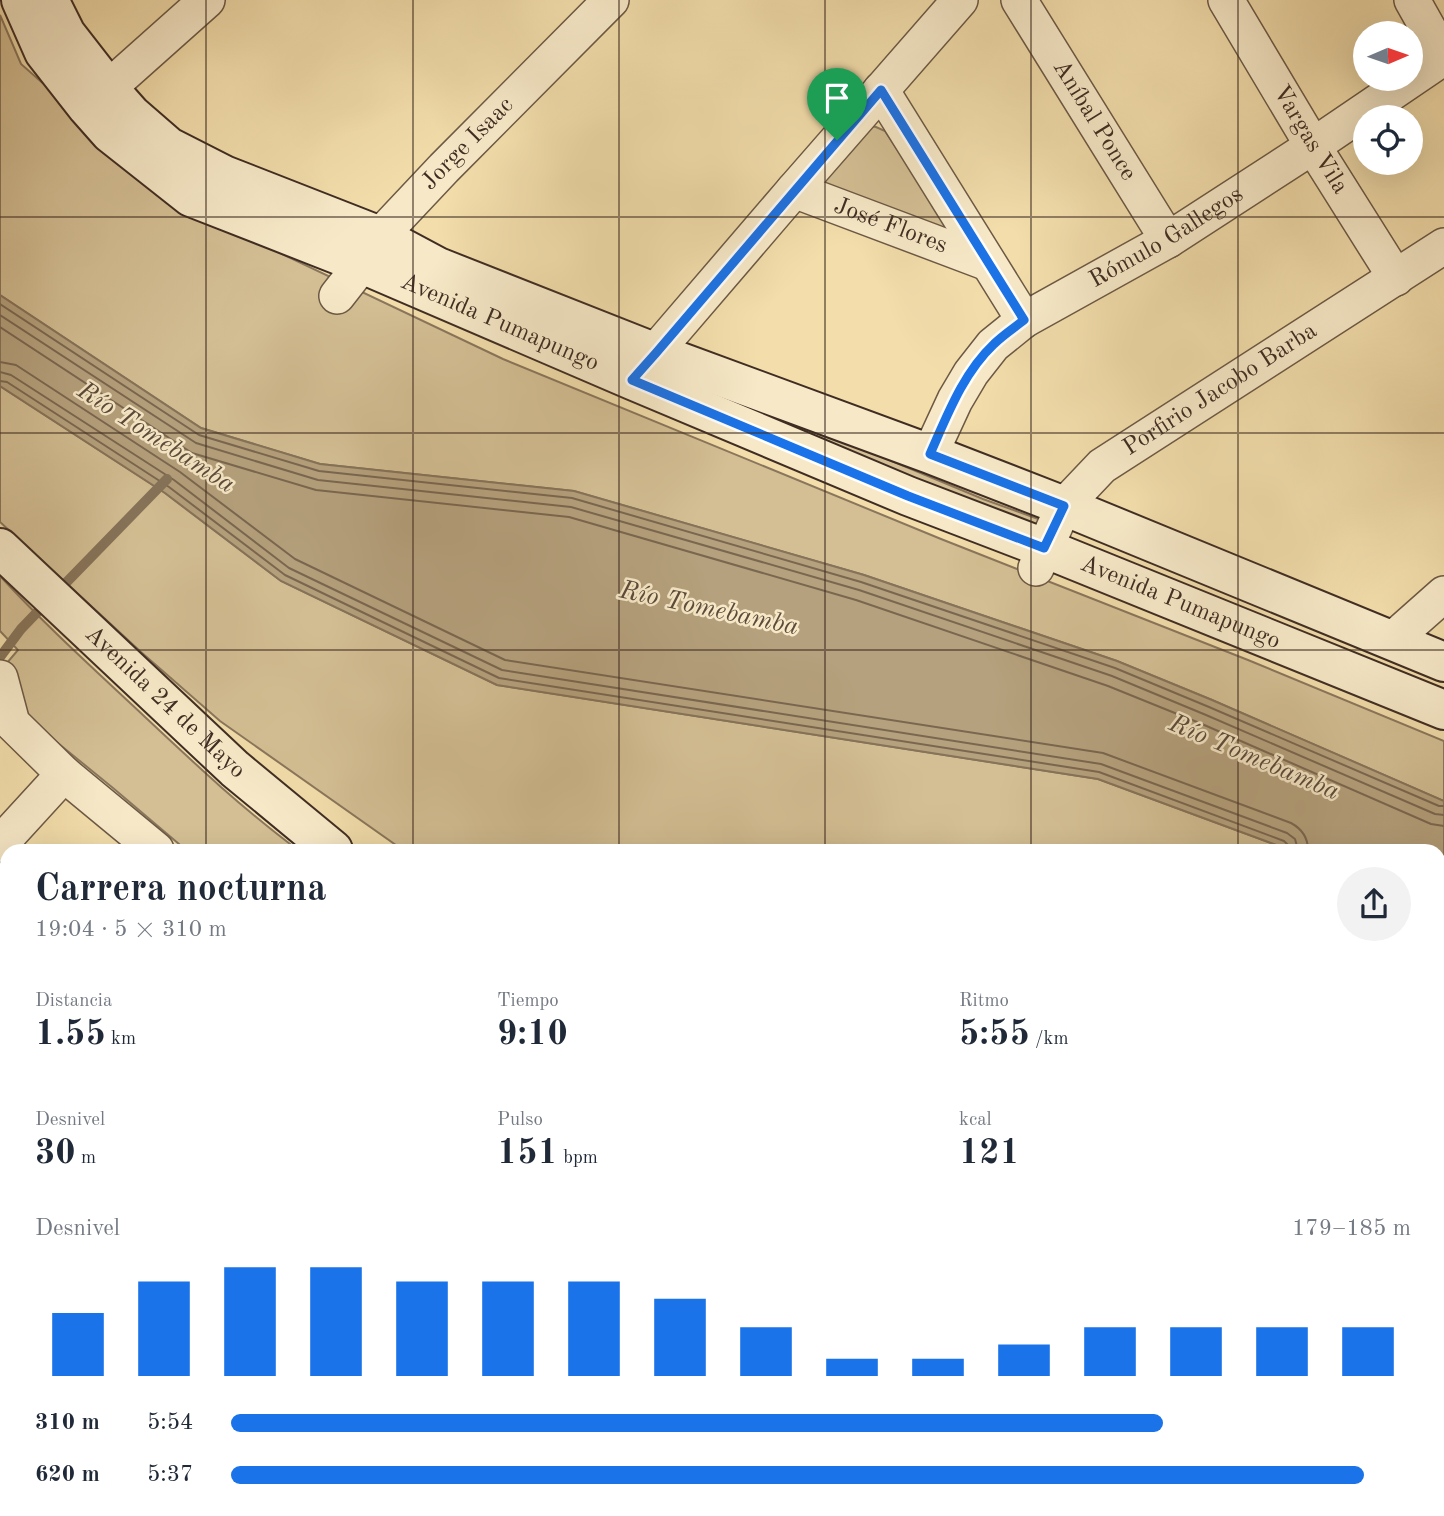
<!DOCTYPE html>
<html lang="es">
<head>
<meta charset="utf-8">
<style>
  :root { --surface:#fff; --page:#f2f2f3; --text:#1f2937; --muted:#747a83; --accent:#1a73e8 }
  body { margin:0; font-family:"Old Standard TT",serif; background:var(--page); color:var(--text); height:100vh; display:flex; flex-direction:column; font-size:26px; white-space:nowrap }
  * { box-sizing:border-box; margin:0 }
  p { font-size:23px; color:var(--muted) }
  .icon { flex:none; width:38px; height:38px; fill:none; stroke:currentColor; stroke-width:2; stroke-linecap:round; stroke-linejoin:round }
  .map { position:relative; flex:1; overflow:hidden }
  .panel { position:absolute; left:0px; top:844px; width:1446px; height:674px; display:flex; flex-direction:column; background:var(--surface); border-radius:21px 21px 0 0; box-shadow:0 7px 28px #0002 }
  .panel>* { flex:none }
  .needle { width:46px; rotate:88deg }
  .controls { position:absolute; left:1353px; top:21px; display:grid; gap:14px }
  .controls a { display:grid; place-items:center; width:70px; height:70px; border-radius:50%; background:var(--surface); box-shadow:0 7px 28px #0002; font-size:35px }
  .pin { position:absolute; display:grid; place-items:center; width:60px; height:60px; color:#fff; margin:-72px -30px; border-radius:50% 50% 50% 0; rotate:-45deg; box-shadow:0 0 7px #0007 }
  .pin .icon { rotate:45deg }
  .round { display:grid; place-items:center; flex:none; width:74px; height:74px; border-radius:37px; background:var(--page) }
  .headline { display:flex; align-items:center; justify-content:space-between; height:119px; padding:0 35px }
  h1 { font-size:38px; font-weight:600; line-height:52px }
  .figures { display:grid; grid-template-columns:repeat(3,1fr); gap:10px; height:119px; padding:7px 35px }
  .figures div { display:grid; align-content:center }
  .figures b { font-size:35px; font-weight:600 }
  .figures small { font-size:19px; font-weight:400 }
  .figures p { font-size:19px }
  .chart { height:196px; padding:14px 35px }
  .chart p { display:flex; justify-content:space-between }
  .chart svg { width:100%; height:126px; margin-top:7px; stroke:var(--accent); stroke-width:6 }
  ul { padding:0 35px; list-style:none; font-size:23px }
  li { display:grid; grid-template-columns:112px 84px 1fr; align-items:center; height:52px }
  li i { height:18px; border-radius:9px; background:var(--accent) }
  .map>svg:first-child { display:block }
  .green { fill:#d4bf94; stroke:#8a765c; stroke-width:2 }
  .water { fill:#b5a17d; stroke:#867359; stroke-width:2 }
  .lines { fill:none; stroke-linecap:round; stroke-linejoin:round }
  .shore { stroke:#7a6750; stroke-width:2 }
  .stream { stroke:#867359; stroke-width:10 }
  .street-casing { stroke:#6c5945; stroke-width:38 }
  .secondary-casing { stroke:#3f2d23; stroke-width:42 }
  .street { stroke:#f7e9c8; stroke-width:35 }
  .secondary { stroke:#f7e9c8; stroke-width:38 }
  .route-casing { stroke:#fff; stroke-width:14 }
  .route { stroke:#1a73e8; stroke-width:9 }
  .grid { fill:none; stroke:#3f2d23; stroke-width:2; stroke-opacity:0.55 }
  .labels { text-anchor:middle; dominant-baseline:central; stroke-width:5; stroke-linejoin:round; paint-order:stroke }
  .street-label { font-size:24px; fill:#3f2d23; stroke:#f7e9c8 }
  .water-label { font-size:26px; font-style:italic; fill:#5c4a3a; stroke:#f7e9c8 }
</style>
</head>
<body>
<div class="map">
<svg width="1444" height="1516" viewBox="0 0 1444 1516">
  <rect width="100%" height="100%" fill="#f2ddab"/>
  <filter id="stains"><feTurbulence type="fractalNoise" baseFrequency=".00286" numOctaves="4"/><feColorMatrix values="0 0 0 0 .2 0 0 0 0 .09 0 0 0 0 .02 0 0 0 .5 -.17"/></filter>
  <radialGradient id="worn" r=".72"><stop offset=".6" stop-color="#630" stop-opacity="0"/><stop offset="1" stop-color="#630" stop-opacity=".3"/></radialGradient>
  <path class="green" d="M0 15 21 64 183 207 503 359 941 539 1248 660 1444 741V801L1212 700 1117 661 864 575 574 491 320 464 201 428 0 295Z
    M866 125 876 127 885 131 953 233 825 184V176Z
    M417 259 875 454 983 499 1041 520 1034 532 741 411Z
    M0 386 165 493 281 581 497 685 1098 779 1290 850H403L220 721 141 652 0 522Z
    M0 576C46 626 96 671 145 717 194 763 244 810 298 850H186L113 788 0 696V671L18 650 0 631Z
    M1438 906 1444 908V1077L1438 1074Z
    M317 1510H692L683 1516H321Z
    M1229 1510H1384L1392 1515 1239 1516Z"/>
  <path class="water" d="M0 295 201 428 320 464 574 491 864 575 1117 661 1212 700 1444 801V908L1439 906 1438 850H1290L1098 779 497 685 281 581 165 493 0 386Z"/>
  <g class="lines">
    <path class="shore" d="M0 304 199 435 319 471 572 498 861 582 1115 668 1209 707 1439 806H1444
      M0 315 196 443 318 480 571 507 859 590 1112 676 1206 715 1435 814 1444 815
      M0 327 192 453 316 490 569 517 856 600 1108 686 1202 724 1431 824 1444 826
      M0 362 16 365 180 472 295 559 505 660 1103 753 1291 823C1302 829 1308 838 1308 850
      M0 372 11 375 174 480 289 568 502 670 1101 764 1287 833 1295 839 1298 850
      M0 381 7 382 169 487 285 575 499 678 1099 772 1284 841 1288 845 1289 850"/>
    <path class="stream" d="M58 591 167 479
      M0 657 21 629 47 602"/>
    <defs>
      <g id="street">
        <path id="s1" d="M1019 0 1168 240"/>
        <path id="s2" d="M1226 0 1313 146 1396 278"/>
        <path d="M881 90 1024 320"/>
        <path d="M87 107 207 0"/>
        <path id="s3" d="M794 190 988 263"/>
        <path id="s4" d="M337 296 362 264 380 236 444 168 611 0"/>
        <path d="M637 373 794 190 960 0"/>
        <path id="s5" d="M930 454 955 400 971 373 993 345 1024 320 1168 240 1313 146 1444 57 1412 0"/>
        <path id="s6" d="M1036 568 1064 506 1102 466 1444 246"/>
        <path d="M1391 641 1444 594"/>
        <path d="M0 678 12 723 64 774 156 850"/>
        <path d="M0 844 64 774"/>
        <path d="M0 1137 7 1129"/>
        <path d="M1438 1425 1444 1429"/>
        <path d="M0 1440 7 1432"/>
        <path d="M58 1510 62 1516"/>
        <path d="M293 1510 297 1516"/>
        <path d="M1190 1510 1200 1516"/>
        <path d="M730 1516 738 1510"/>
        <path d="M1094 1516 1103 1510"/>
        <path d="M1432 1516 1444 1508"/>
      </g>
      <g id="secondary">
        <path id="s7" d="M21 0 44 52 87 107 110 133 191 197 362 264 632 380 908 496 1044 548 1444 710"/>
        <path d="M49 0 66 34 108 88 131 114 169 147 224 175 380 236 438 267 656 353 930 454 1064 506 1444 662"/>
        <path id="s8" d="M0 548 235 769 333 850"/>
        <path d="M1438 1123 1444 1126"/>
      </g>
    </defs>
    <use href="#street" class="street-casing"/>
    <use href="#secondary" class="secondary-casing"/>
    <use href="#street" class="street"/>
    <use href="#secondary" class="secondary"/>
  </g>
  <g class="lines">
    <defs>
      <path id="route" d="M881 90 1024 320C1014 328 1003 335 994 344 963 373 947 416 930 454L1064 506 1044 548 908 496 632 380 656 353Z"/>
    </defs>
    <use href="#route" class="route-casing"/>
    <use href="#route" class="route"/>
  </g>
  <path class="grid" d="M206 0V850M413 0V850M619 0V850M825 0V850M1031 0V850M1238 0V850M0 217H1444M0 433H1444M0 650H1444M0 866H7M1438 866H1444M0 1083H7M1438 1083H1444M0 1299H7M1438 1299H1444M206 1510V1516M413 1510V1516M619 1510V1516M825 1510V1516M1031 1510V1516M1238 1510V1516"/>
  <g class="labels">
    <g class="street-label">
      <text stroke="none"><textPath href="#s1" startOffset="142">Aníbal Ponce</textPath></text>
      <text stroke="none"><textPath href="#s2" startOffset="163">Vargas Vila</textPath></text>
      <text stroke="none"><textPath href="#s4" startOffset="201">Jorge Isaac</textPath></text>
      <text stroke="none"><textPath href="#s3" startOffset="103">José Flores</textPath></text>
      <text stroke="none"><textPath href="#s5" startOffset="331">Rómulo Gallegos</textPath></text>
      <text stroke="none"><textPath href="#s7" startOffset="598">Avenida Pumapungo</textPath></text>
      <text stroke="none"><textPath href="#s6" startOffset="264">Porfirio Jacobo Barba</textPath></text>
      <text stroke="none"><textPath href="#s7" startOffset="1334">Avenida Pumapungo</textPath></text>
      <text stroke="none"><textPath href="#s8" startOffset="226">Avenida 24 de Mayo</textPath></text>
    </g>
    <g class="water-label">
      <text transform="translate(156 438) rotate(33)">Río Tomebamba</text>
      <text transform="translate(709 609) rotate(12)">Río Tomebamba</text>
      <text transform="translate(1254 758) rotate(23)">Río Tomebamba</text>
    </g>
  </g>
  <rect width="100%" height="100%" filter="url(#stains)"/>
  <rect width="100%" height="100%" fill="url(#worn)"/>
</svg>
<div class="controls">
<a><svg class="needle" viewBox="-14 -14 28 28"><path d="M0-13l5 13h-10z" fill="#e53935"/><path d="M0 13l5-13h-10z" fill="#747a83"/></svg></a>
<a><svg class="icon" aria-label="locate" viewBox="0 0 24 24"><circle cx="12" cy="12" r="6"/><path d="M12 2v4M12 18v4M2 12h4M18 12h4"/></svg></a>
</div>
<div class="pin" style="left:837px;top:140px;background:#1e9e55"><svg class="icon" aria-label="arrive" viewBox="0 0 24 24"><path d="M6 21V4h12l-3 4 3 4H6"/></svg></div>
<section class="panel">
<div class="headline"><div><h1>Carrera nocturna</h1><p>19:04 · 5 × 310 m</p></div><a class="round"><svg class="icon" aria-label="share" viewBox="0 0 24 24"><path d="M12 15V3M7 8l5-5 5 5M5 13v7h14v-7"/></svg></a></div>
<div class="figures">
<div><p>Distancia</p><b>1.55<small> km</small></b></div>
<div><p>Tiempo</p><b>9:10</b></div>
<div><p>Ritmo</p><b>5:55<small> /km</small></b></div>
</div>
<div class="figures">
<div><p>Desnivel</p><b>30<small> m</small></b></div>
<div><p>Pulso</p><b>151<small> bpm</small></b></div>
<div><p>kcal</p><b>121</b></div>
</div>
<div class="chart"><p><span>Desnivel</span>179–185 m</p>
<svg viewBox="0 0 160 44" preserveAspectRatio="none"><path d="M5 44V22M15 44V11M25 44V6M35 44V6M45 44V11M55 44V11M65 44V11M75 44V17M85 44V27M95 44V38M105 44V38M115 44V33M125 44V27M135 44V27M145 44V27M155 44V27"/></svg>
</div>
<ul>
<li><b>310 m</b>5:54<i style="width:79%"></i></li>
<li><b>620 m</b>5:37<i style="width:96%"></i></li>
</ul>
</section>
</div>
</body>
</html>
